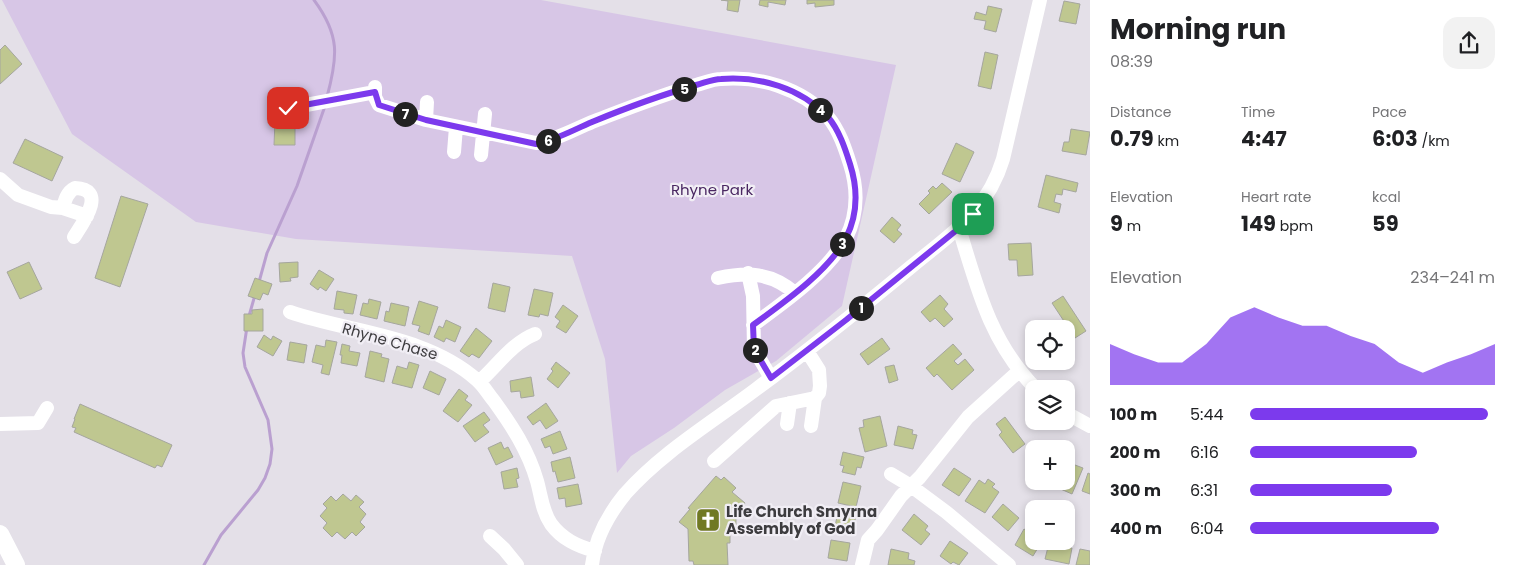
<!DOCTYPE html>
<html lang="en">
<head>
<meta charset="utf-8">
<style>
  :root { --surface:#fff; --page:#f2f2f2; --text:#202124; --muted:#757577; --accent:#7c3aed }
  body { margin:0; font-family:Poppins,sans-serif; background:var(--page); color:var(--text); height:100vh; display:flex; flex-direction:column; font-size:19px; white-space:nowrap }
  * { box-sizing:border-box; margin:0 }
  p { font-size:16px; color:var(--muted) }
  .icon { flex:none; width:28px; height:28px; fill:none; stroke:currentColor; stroke-width:2; stroke-linecap:round; stroke-linejoin:round }
  .map { position:relative; flex:1; overflow:hidden }
  .sheet { display:flex; flex-direction:column; background:var(--surface); width:425px }
  .sheet>* { flex:none }
  .tools { position:absolute; left:1025px; top:320px; display:grid; gap:10px }
  .tools a { display:grid; place-items:center; width:50px; height:50px; border-radius:10px; background:var(--surface); box-shadow:0 2px 8px #0003; font-size:25px }
  .pin { position:absolute; display:grid; place-items:center; width:42px; height:42px; color:#fff; margin:-21px; border-radius:10px; box-shadow:0 2px 8px #0006 }
  .km { position:absolute; width:25px; height:25px; margin:-12px; border-radius:50%; background:#222; color:#fff; font-size:14px; line-height:25px; text-align:center }
  .round { display:grid; place-items:center; flex:none; width:52px; height:52px; border-radius:15px; background:var(--page) }
  .headline { display:flex; align-items:center; justify-content:space-between; height:85px; padding:0 20px }
  h1 { font-size:28px; font-weight:700; line-height:38px }
  .figures { display:grid; grid-template-columns:repeat(3,1fr); gap:8px; height:85px; padding:5px 20px }
  .figures div { display:grid; align-content:center }
  .figures b { font-size:21px; font-weight:700 }
  .figures small { font-size:14px; font-weight:400 }
  .figures p { font-size:14px }
  .chart { height:140px; padding:10px 20px }
  .chart p { display:flex; justify-content:space-between }
  .chart svg { width:100%; height:90px; margin-top:5px; fill:var(--accent); opacity:.7 }
  ul { padding:0 20px; list-style:none; font-size:16px }
  li { display:grid; grid-template-columns:80px 60px 1fr; align-items:center; height:38px }
  li i { height:12px; border-radius:6px; background:var(--accent) }
  main { display:flex; flex:1; min-height:0 }
  .map>svg:first-child { display:block }
  .green { fill:#d7c6e6 }
  .lines { fill:none; stroke-linecap:round; stroke-linejoin:round }
  .stream { stroke:#baa0d0; stroke-width:3 }
  .building { fill:#bfc790; stroke:#a5a69e }
  .minor { stroke:#fff; stroke-width:14 }
  .major { stroke:#fff; stroke-width:18 }
  .route-casing { stroke:#fff; stroke-width:10 }
  .route { stroke:#7c3aed; stroke-width:6 }
  .labels { text-anchor:middle; dominant-baseline:central; stroke-width:4.5; stroke-linejoin:round; paint-order:stroke }
  .park-label { font-size:15px; fill:#4a2762; stroke:#f1eef5 }
  .street-label { font-size:15px; fill:#3d3c3f; stroke:#f1eef5 }
  .poi-label { font-size:15px; font-weight:bold; fill:#3d3c3f; stroke:#f1eef5; text-anchor:start }
</style>
</head>
<body>
<main>
<div class="map">
<svg width="1090" height="565" viewBox="0 0 1090 565">
  <rect width="100%" height="100%" fill="#e4e0e8"/>
  <path class="green" d="M2 0H541L896 65 842 306 776 361 725 390 674 428 631 456 617 473 605 359 572 256 296 239 196 222 72 134Z"/>
  <g class="lines">
    <path class="stream" d="M314 0C340 35 338 56 327 97
      M259 282 267 253 297 186 325 106
      M249 316 255 295
      M204 565 221 535 258 490 265 478 270 464 272 449 268 420 245 367 243 353 247 327"/>
  </g>
  <path class="building" d="M721 0H740L738 12 727 10 728 1Z
    M760 0H786L785 5 768 2V7L759 5Z
    M807 0H834V5L815 7V3L807 4Z
    M1064 1 1080 4 1076 24 1059 21Z
    M988 6 1002 9 996 32 984 29 986 21 974 19 976 12 986 15Z
    M5 45 22 64 0 84V50Z
    M985 52 998 55 991 89 978 86Z
    M275 121H295V145H274Z
    M1071 129 1090 132 1086 155 1062 151 1064 142H1069Z
    M25 139 63 157 52 181 13 163Z
    M956 143 974 152 960 182 942 174Z
    M1046 175 1078 183 1076 192 1063 189 1062 195 1056 194 1054 202 1061 204 1059 213 1038 207Z
    M942 183 952 192 929 214 919 204 930 193 928 191 933 186 936 189Z
    M121 196 148 204 120 287 95 278Z
    M892 217 901 225 897 230 902 234 894 243 880 231Z
    M1031 243 1033 275 1018 276 1017 260H1009L1008 244Z
    M29 262 42 289 20 299 7 272Z
    M298 262V277L290 278 291 281 280 282 279 263Z
    M319 270 334 279 326 291 320 287 318 290 310 284Z
    M255 278 272 284 268 295 263 293 260 300 248 296Z
    M493 283 510 287 505 312 488 308Z
    M534 289 553 293 548 316 540 314 539 317 528 315Z
    M337 291 357 295 353 314 344 313V310L334 309Z
    M940 295 948 304 944 309 953 319 944 327 935 318 930 322 921 312Z
    M1063 296 1086 331 1075 338 1052 303Z
    M369 299 381 302 377 319 360 315 363 303 368 304Z
    M419 301 438 307 429 335 418 331 420 326 412 324Z
    M391 303 409 307 405 326 384 321 386 311 389 312Z
    M563 305 578 316 566 333 556 327 560 321 555 317Z
    M263 309V331H244V314H252V310Z
    M446 320 461 327 455 342 446 338 444 342 434 337 439 326 443 328Z
    M476 328 492 341 479 358 472 354 469 357 460 351Z
    M264 335 271 340 273 336 282 341 273 356 257 347Z
    M882 338 890 349 868 365 860 354Z
    M326 340 337 342 329 375 321 373 323 365 312 362 316 345 325 347Z
    M290 342 307 345 304 363 287 360Z
    M342 344 350 346 349 351 360 353 357 366 341 363 342 355H340Z
    M953 344 962 354 954 361 958 365 965 359 974 370 952 390 937 374 934 377 926 368Z
    M370 351 382 354 381 357 389 359 384 382 365 377Z
    M409 362 419 365 412 388 392 383 397 366 407 369Z
    M556 362 570 373 558 388 547 379 553 371 551 369Z
    M894 365 898 380 889 383 885 367Z
    M430 371 446 379 439 395 423 388Z
    M531 377 534 396 521 398 520 391 511 392 510 381Z
    M459 389 468 396 465 400 472 405 458 422 443 411Z
    M546 403 558 421 546 429 540 420 533 425 527 417Z
    M80 404 172 445 162 467 157 465 155 468 74 432 76 428 72 427 75 419H74Z
    M484 412 490 420 483 425 489 432 475 442 463 426Z
    M880 416 887 446 865 452 859 428 864 427 863 420Z
    M1005 417 1025 444 1013 453 999 435 1002 432 996 424Z
    M898 426 913 430 912 434 917 435 913 449 894 445Z
    M560 431 567 449 553 454 550 446 545 448 541 439Z
    M501 442 504 449 508 447 513 457 496 465 488 448Z
    M843 452 864 457 861 468 857 467 855 475 842 472 844 466 840 465Z
    M570 457 575 478 558 482 555 471 553 472 551 462Z
    M1067 462 1083 468 1072 494 1056 487 1057 484 1051 481H1066Z
    M517 468 519 478 516 479 518 487 504 489 501 472Z
    M954 468 971 479 959 496 942 485Z
    M1088 473 1090 474V494L1082 491Z
    M716 476 721 480 724 477 736 488 732 492 745 503 743 506 745 507 736 519V533H730V543H727L728 565H694L693 561H689L688 529 679 522 690 509 688 508Z
    M988 479 995 484 992 487 999 492 985 513 965 501 979 480 985 484Z
    M843 482 861 486 856 507 838 503Z
    M578 484 582 504 566 507 565 498 559 499 557 488Z
    M343 494 351 501 356 495 364 502 359 507 366 514 360 522 365 527 356 536 352 532 345 539 337 532 332 537 323 528 327 523 320 516 327 508 323 504 331 496 336 501Z
    M1003 504 1019 518 1008 531 992 517Z
    M838 512 856 515 852 535 834 531Z
    M914 514 928 526 925 530 930 534 921 545 902 530Z
    M1024 529 1034 535V541H1042L1033 556 1015 545Z
    M831 540 850 543 847 561 828 558Z
    M950 541 968 553 959 565 953 562 951 564 940 556Z
    M1049 543 1072 548 1069 564 1045 559Z
    M891 549 909 553 908 559 915 561 914 565H888Z
    M1080 549 1090 551V565H1076Z"/>
  <g class="lines">
    <path class="minor" d="M375 87V97L379 105 426 120 536 143C556 140 573 130 592 122 626 109 661 95 696 85 704 83 713 79 721 79 760 76 801 88 828 117 839 130 845 148 850 164 858 189 858 214 846 238 829 271 783 303 753 325
      M276 108 306 105 375 92
      M426 120 427 102
      M454 152 456 127
      M481 155 485 114
      M0 179 18 195 51 207 63 208 87 216
      M63 208C65 200 67 192 75 188 108 189 83 223 74 237
      M958 229 962 238C979 295 993 345 1036 389
      M748 273 753 296 754 349 771 378
      M718 278C747 272 771 272 795 293
      M290 312C352 333 426 335 477 380 484 386 488 394 494 401 512 426 528 450 537 481 541 495 542 511 551 524 562 539 577 546 595 551
      M807 351 819 370 820 386 819 393 815 398 811 426
      M479 382C497 366 512 343 535 334
      M1066 413 1090 426
      M0 424 38 423 47 408
      M787 424 790 403
      M714 461 776 406 815 398
      M891 474 911 486 946 512 1009 565
      M490 536 504 549 517 565
      M592 565C595 538 608 515 625 494 661 453 711 423 755 390 808 351 860 309 912 266 952 233 987 212 1003 159L1040 0
      M862 565 868 540 877 530 901 496 920 477 968 417 1019 371"/>
    <path class="major" d="M0 534 16 565"/>
  </g>
  <g class="lines">
    <defs>
      <path id="route" d="M288 108 375 92 379 105 426 120 536 144C556 140 573 130 592 122 626 108 661 95 696 85 704 83 713 79 721 79 760 76 801 88 828 117 839 130 845 148 850 164 858 189 858 214 846 238 829 271 783 303 753 325L754 349 771 378 846 320 958 229 973 214"/>
    </defs>
    <use href="#route" class="route-casing"/>
    <use href="#route" class="route"/>
  </g>
  <defs>
    <symbol id="church-square" viewBox="-11 -11 22 22"><rect x="-9" y="-9" width="18" height="18" rx="4" fill="#707924" stroke="#f1eef5"/><path d="M-1.2-6h2.4v3.5h3.3v2.4h-3.3V6h-2.4V-.1h-3.3v-2.4h3.3Z" fill="#fff"/></symbol>
  </defs>
  <g fill-rule="evenodd">
    <use href="#church-square" x="694" y="506" width="28" height="28"/>
  </g>
  <g class="labels">
    <g class="park-label">
      <text x="712" y="189">Rhyne Park</text>
    </g>
    <g class="street-label">
      <text transform="translate(390 341) rotate(16)">Rhyne Chase</text>
    </g>
    <g class="poi-label">
      <text x="726" y="511">Life Church Smyrna<tspan x="726" dy="17">Assembly of God</tspan></text>
    </g>
  </g>
</svg>
<div class="tools">
<a><svg class="icon" aria-label="locate" viewBox="0 0 24 24"><circle cx="12" cy="12" r="6"/><path d="M12 2v4M12 18v4M2 12h4M18 12h4"/></svg></a>
<a><svg class="icon" aria-label="layers" viewBox="0 0 24 24"><path d="M12 4l9 5-9 5-9-5zM3 14l9 5 9-5"/></svg></a>
<a>+</a>
<a>−</a>
</div>
<div class="pin" style="left:973px;top:214px;background:#1e9e55"><svg class="icon" aria-label="arrive" viewBox="0 0 24 24"><path d="M6 21V4h12l-3 4 3 4H6"/></svg></div>
<div class="pin" style="left:288px;top:108px;background:#d93025"><svg class="icon" aria-label="check" viewBox="0 0 24 24"><path d="M5 12l5 5 9-10"/></svg></div>
<b class="km" style="left:861px;top:308px">1</b>
<b class="km" style="left:755px;top:350px">2</b>
<b class="km" style="left:842px;top:244px">3</b>
<b class="km" style="left:820px;top:110px">4</b>
<b class="km" style="left:684px;top:89px">5</b>
<b class="km" style="left:548px;top:141px">6</b>
<b class="km" style="left:405px;top:114px">7</b>
</div>
<section class="sheet">
<div class="headline"><div><h1>Morning run</h1><p>08:39</p></div><a class="round"><svg class="icon" aria-label="share" viewBox="0 0 24 24"><path d="M12 15V3M7 8l5-5 5 5M5 13v7h14v-7"/></svg></a></div>
<div class="figures">
<div><p>Distance</p><b>0.79<small> km</small></b></div>
<div><p>Time</p><b>4:47</b></div>
<div><p>Pace</p><b>6:03<small> /km</small></b></div>
</div>
<div class="figures">
<div><p>Elevation</p><b>9<small> m</small></b></div>
<div><p>Heart rate</p><b>149<small> bpm</small></b></div>
<div><p>kcal</p><b>59</b></div>
</div>
<div class="chart"><p><span>Elevation</span>234–241 m</p>
<svg viewBox="0 0 160 44" preserveAspectRatio="none"><path d="M0 44V24L10 29L20 33L30 33L40 24L50 11L60 6L70 11L80 15L90 15L100 20L110 24L120 33L130 38L140 33L150 29L160 24V44z"/></svg>
</div>
<ul>
<li><b>100 m</b>5:44<i style="width:97%"></i></li>
<li><b>200 m</b>6:16<i style="width:68%"></i></li>
<li><b>300 m</b>6:31<i style="width:58%"></i></li>
<li><b>400 m</b>6:04<i style="width:77%"></i></li>
</ul>
</section>
</main>
</body>
</html>
